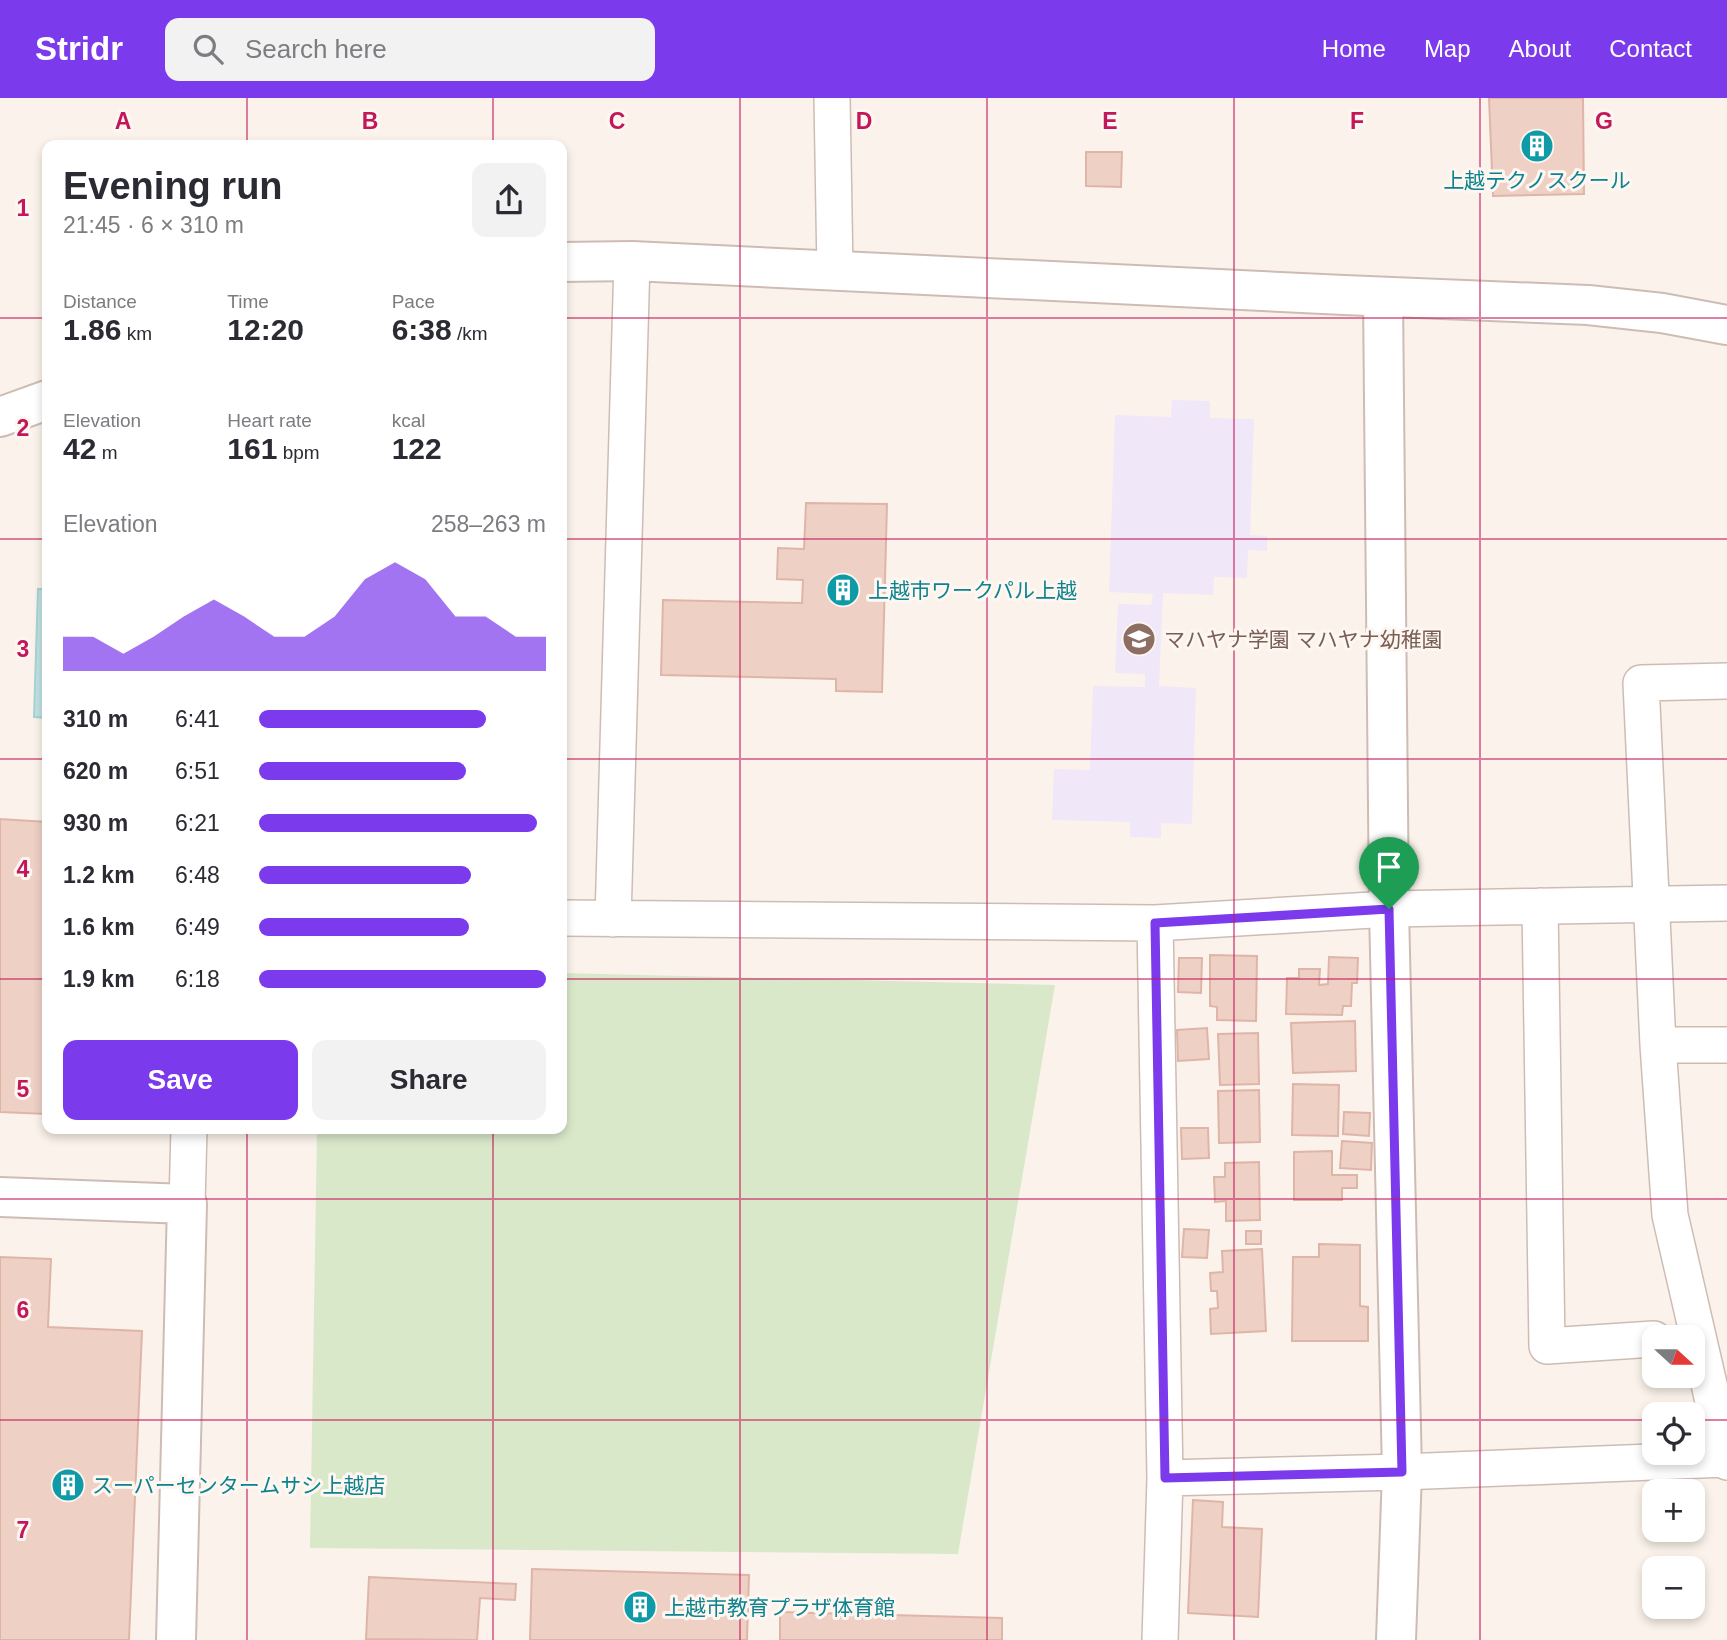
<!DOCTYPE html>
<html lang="en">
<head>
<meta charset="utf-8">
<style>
  :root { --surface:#fff; --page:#f2f2f3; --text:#2b2b33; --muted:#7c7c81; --accent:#7c3aed }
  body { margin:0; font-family:Arial,"Noto Sans JP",sans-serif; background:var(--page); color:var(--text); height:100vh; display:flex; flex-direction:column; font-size:26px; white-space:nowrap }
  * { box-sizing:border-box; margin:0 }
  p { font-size:23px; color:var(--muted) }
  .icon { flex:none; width:38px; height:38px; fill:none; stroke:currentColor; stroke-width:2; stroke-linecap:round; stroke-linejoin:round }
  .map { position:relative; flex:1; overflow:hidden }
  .side { position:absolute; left:42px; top:42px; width:525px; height:994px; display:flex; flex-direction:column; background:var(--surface); border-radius:14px; box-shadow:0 4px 10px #0003 }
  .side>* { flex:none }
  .needle { width:46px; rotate:111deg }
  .fabs { position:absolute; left:1642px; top:1227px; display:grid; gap:14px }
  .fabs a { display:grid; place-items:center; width:63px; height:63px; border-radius:14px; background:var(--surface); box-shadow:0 4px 10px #0003; font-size:35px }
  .pin { position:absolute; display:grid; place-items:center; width:60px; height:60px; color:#fff; margin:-72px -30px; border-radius:50% 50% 50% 0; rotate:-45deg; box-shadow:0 0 7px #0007 }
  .pin .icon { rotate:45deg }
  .round { display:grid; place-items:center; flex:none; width:74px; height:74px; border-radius:14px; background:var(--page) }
  .overview { display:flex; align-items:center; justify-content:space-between; height:119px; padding:0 21px }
  h1 { font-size:38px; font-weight:700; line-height:52px }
  .stats { display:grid; grid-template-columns:repeat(3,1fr); gap:10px; height:119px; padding:7px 21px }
  .stats div { display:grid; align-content:center }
  .stats b { font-size:30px; font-weight:700 }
  .stats small { font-size:19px; font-weight:400 }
  .stats p { font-size:19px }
  .chart { height:196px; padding:14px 21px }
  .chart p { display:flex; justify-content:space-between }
  .chart svg { width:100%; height:126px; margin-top:7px; fill:var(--accent); opacity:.7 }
  .primary-button { display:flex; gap:14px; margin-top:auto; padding:14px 21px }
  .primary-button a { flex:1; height:80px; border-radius:14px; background:var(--accent); color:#fff; font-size:28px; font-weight:700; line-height:80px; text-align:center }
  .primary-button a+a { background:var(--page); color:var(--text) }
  ul { padding:0 21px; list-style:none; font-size:23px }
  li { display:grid; grid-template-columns:112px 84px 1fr; align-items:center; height:52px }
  li i { height:18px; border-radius:9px; background:var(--accent) }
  header { display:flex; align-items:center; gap:42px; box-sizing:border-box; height:98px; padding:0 35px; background:var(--accent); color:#fff }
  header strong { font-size:33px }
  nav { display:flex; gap:38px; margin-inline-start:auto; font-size:24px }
  .search { width:490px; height:63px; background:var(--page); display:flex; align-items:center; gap:18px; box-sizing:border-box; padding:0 24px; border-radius:14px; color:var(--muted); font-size:26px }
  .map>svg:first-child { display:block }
  .education { fill:#f0e7f8 }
  .green { fill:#dae8ca }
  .water { fill:#c1e3e3; stroke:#a8d3d4; stroke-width:2 }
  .building { fill:#eed0c5; stroke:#dfb5a7; stroke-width:2 }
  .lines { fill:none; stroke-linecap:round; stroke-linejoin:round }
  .minor-casing { stroke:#cebcb4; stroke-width:38 }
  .tertiary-casing { stroke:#cebcb4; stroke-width:42 }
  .minor { stroke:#fff; stroke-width:35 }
  .tertiary { stroke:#fff; stroke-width:38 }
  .route-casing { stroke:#fff; stroke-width:14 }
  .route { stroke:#7c3aed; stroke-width:9 }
  .grid { fill:none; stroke:#c2185b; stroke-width:2; stroke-opacity:0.55 }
  .labels { text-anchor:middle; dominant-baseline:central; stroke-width:6; stroke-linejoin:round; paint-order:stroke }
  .culture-label { font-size:21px; fill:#0d838f; stroke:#fef7f1; text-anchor:start }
  .education-label { font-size:21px; fill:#785e54; stroke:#fef7f1; text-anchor:start }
  .grid-label { font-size:23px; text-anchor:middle; font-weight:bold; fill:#c2185b; stroke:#fef7f1; stroke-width:6; stroke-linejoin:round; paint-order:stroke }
</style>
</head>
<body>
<header>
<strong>Stridr</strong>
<div class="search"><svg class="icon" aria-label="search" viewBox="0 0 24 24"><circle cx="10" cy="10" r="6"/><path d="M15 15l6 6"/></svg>Search here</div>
<nav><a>Home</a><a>Map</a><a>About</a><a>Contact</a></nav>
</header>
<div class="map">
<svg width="1727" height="1542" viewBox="0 0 1727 1542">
  <rect width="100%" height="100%" fill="#fbf3eb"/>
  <path class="education" d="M1172 302 1210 303V320L1254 321 1250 437 1267 438V453L1248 452 1247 480 1214 479 1213 497 1163 495 1159 588 1196 590 1192 726 1161 725V740L1130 739V724L1052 722 1054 671 1090 672 1093 588 1145 589V576L1115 575 1118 506 1151 507 1153 496 1109 494 1115 317 1171 319Z"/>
  <path class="green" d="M562 875 1055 887 958 1456 310 1450 317 1031H562Z"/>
  <path class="water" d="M38 491H47V620L34 619Z"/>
  <path class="building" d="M1489 0H1583L1584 96 1493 98Z
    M1086 54H1122L1121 89 1086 88Z
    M806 405 887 406 882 594 836 593V581L661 577 663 502 802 505 803 482 777 481 778 450 804 451Z
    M0 721 47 724V1016L0 1014Z
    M1210 857 1257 858 1256 923 1217 922V909L1210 908Z
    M1329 859 1358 860 1357 885H1352L1351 908H1343L1342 917 1286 916 1287 880H1299V871H1320L1319 887 1328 886Z
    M1179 860H1202L1201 895 1178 894Z
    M1355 923 1356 973 1293 975 1291 925Z
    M1207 930 1209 961 1178 963 1177 932Z
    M1258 935 1259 986 1220 987 1218 936Z
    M1293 986 1339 987 1338 1038 1292 1037Z
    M1259 992 1260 1044 1219 1045 1218 993Z
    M1344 1014 1370 1015 1369 1038 1343 1036Z
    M1181 1030H1208L1209 1060 1182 1061Z
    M1342 1043 1372 1045 1371 1072 1340 1070Z
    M1332 1053V1077H1357V1090H1342V1102H1294V1054Z
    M1259 1064 1260 1122 1226 1123V1103L1215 1104 1214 1079H1225V1065Z
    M1184 1131 1209 1132 1207 1160 1182 1159Z
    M1246 1133H1261V1146H1246Z
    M1319 1146 1360 1147V1208L1368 1209V1243H1292L1293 1159H1319Z
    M1262 1151 1266 1233 1211 1236 1210 1211 1218 1210 1217 1193H1211L1210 1175 1223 1174 1222 1153Z
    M0 1159 51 1161 48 1229 142 1233 129 1542H0Z
    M1193 1402 1223 1404 1222 1429 1262 1431 1258 1519 1188 1515Z
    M532 1471 749 1477 747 1542H530Z
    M369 1479 516 1486 515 1502 480 1500 477 1542 366 1541Z
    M780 1514 1002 1520V1542H780Z"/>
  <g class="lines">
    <defs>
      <path id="minor" d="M832 0 835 173
        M1727 583 1641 585 1658 947 1670 1117 1727 1364
        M1540 808 1547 1248 1654 1241
        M562 820 1155 825 1389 811 1727 805
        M613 821 632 163
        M1155 825 1165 1380 1160 1542
        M1658 947H1727
        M187 1106 189 1031
        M1165 1380 1402 1374 1727 1361"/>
      <path id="tertiary" d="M562 164 632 163 1344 197 1588 207 1662 215 1727 227
        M1383 199 1389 811 1402 1374 1396 1542
        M0 319 47 302
        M0 1099 187 1106 176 1542"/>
    </defs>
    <use href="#minor" class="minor-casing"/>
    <use href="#tertiary" class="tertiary-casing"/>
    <use href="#minor" class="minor"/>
    <use href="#tertiary" class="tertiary"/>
  </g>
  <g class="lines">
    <defs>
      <path id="route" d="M1389 811 1402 1374 1165 1380 1155 825Z"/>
    </defs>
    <use href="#route" class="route-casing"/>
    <use href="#route" class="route"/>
  </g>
  <path class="grid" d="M247 0V47M493 0V47M740 0V1542M987 0V1542M1234 0V1542M1480 0V1542M0 220H47M562 220H1727M0 441H47M562 441H1727M0 661H47M562 661H1727M0 881H47M562 881H1727M247 1031V1542M493 1031V1542M0 1101H1727M0 1322H1654M1692 1322H1727"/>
  <defs>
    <symbol id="building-disc" viewBox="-11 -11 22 22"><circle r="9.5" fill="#0f9aa8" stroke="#fef7f1"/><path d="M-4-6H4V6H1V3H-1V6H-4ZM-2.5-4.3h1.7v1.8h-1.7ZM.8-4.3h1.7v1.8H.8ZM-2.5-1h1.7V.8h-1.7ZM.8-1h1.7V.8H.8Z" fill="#fff"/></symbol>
    <symbol id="school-disc" viewBox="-11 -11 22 22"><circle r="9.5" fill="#8d6e63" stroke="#fef7f1"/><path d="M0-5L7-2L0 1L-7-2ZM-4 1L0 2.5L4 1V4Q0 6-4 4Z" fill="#fff"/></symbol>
  </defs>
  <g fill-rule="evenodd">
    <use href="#building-disc" x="1518" y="29" width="38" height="38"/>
    <use href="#building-disc" x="824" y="473" width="38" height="38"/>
    <use href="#school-disc" x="1120" y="522" width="38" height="38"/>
    <use href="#building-disc" x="49" y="1368" width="38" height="38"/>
    <use href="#building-disc" x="621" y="1490" width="38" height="38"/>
  </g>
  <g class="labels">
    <g class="culture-label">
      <text x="1537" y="82" text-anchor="middle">上越テクノスクール</text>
      <text x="868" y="492">上越市ワークパル上越</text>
      <text x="92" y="1387">スーパーセンタームサシ上越店</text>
      <text x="664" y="1509">上越市教育プラザ体育館</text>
    </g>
    <g class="education-label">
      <text x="1164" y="541">マハヤナ学園 マハヤナ幼稚園</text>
    </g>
  </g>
  <g class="grid-label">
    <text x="123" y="31">A</text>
    <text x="370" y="31">B</text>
    <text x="617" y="31">C</text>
    <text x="864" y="31">D</text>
    <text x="1110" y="31">E</text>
    <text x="1357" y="31">F</text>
    <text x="1604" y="31">G</text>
    <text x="23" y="118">1</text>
    <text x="23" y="338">2</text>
    <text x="23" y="559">3</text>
    <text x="23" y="779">4</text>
    <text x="23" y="999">5</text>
    <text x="23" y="1220">6</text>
    <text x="23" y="1440">7</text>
  </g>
</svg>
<div class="fabs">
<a><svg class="needle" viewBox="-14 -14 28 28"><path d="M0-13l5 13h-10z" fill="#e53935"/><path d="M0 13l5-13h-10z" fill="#7c7c81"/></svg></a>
<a><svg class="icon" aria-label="locate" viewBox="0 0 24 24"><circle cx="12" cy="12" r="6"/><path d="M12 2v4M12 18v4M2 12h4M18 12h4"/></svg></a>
<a>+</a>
<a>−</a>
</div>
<div class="pin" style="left:1389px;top:811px;background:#1e9e55"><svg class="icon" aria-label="arrive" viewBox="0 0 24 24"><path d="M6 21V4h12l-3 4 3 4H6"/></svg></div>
<section class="side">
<div class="overview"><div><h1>Evening run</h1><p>21:45 · 6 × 310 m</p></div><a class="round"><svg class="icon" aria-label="share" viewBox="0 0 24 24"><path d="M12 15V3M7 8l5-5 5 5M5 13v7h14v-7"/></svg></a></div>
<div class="stats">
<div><p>Distance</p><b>1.86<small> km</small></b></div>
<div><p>Time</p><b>12:20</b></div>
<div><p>Pace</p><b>6:38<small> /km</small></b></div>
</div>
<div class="stats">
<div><p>Elevation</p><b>42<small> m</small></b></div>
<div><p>Heart rate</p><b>161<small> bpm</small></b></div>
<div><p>kcal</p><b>122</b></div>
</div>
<div class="chart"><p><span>Elevation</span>258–263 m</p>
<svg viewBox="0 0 160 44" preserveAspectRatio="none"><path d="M0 44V32L10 32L20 38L30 32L40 25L50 19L60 25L70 32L80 32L90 25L100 12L110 6L120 12L130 25L140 25L150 32L160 32V44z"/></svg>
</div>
<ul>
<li><b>310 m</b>6:41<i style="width:79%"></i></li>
<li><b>620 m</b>6:51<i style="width:72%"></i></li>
<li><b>930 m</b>6:21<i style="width:97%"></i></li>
<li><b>1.2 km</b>6:48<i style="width:74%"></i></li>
<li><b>1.6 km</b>6:49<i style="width:73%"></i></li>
<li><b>1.9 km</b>6:18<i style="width:100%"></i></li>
</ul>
<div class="primary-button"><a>Save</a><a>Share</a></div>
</section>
</div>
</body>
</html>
